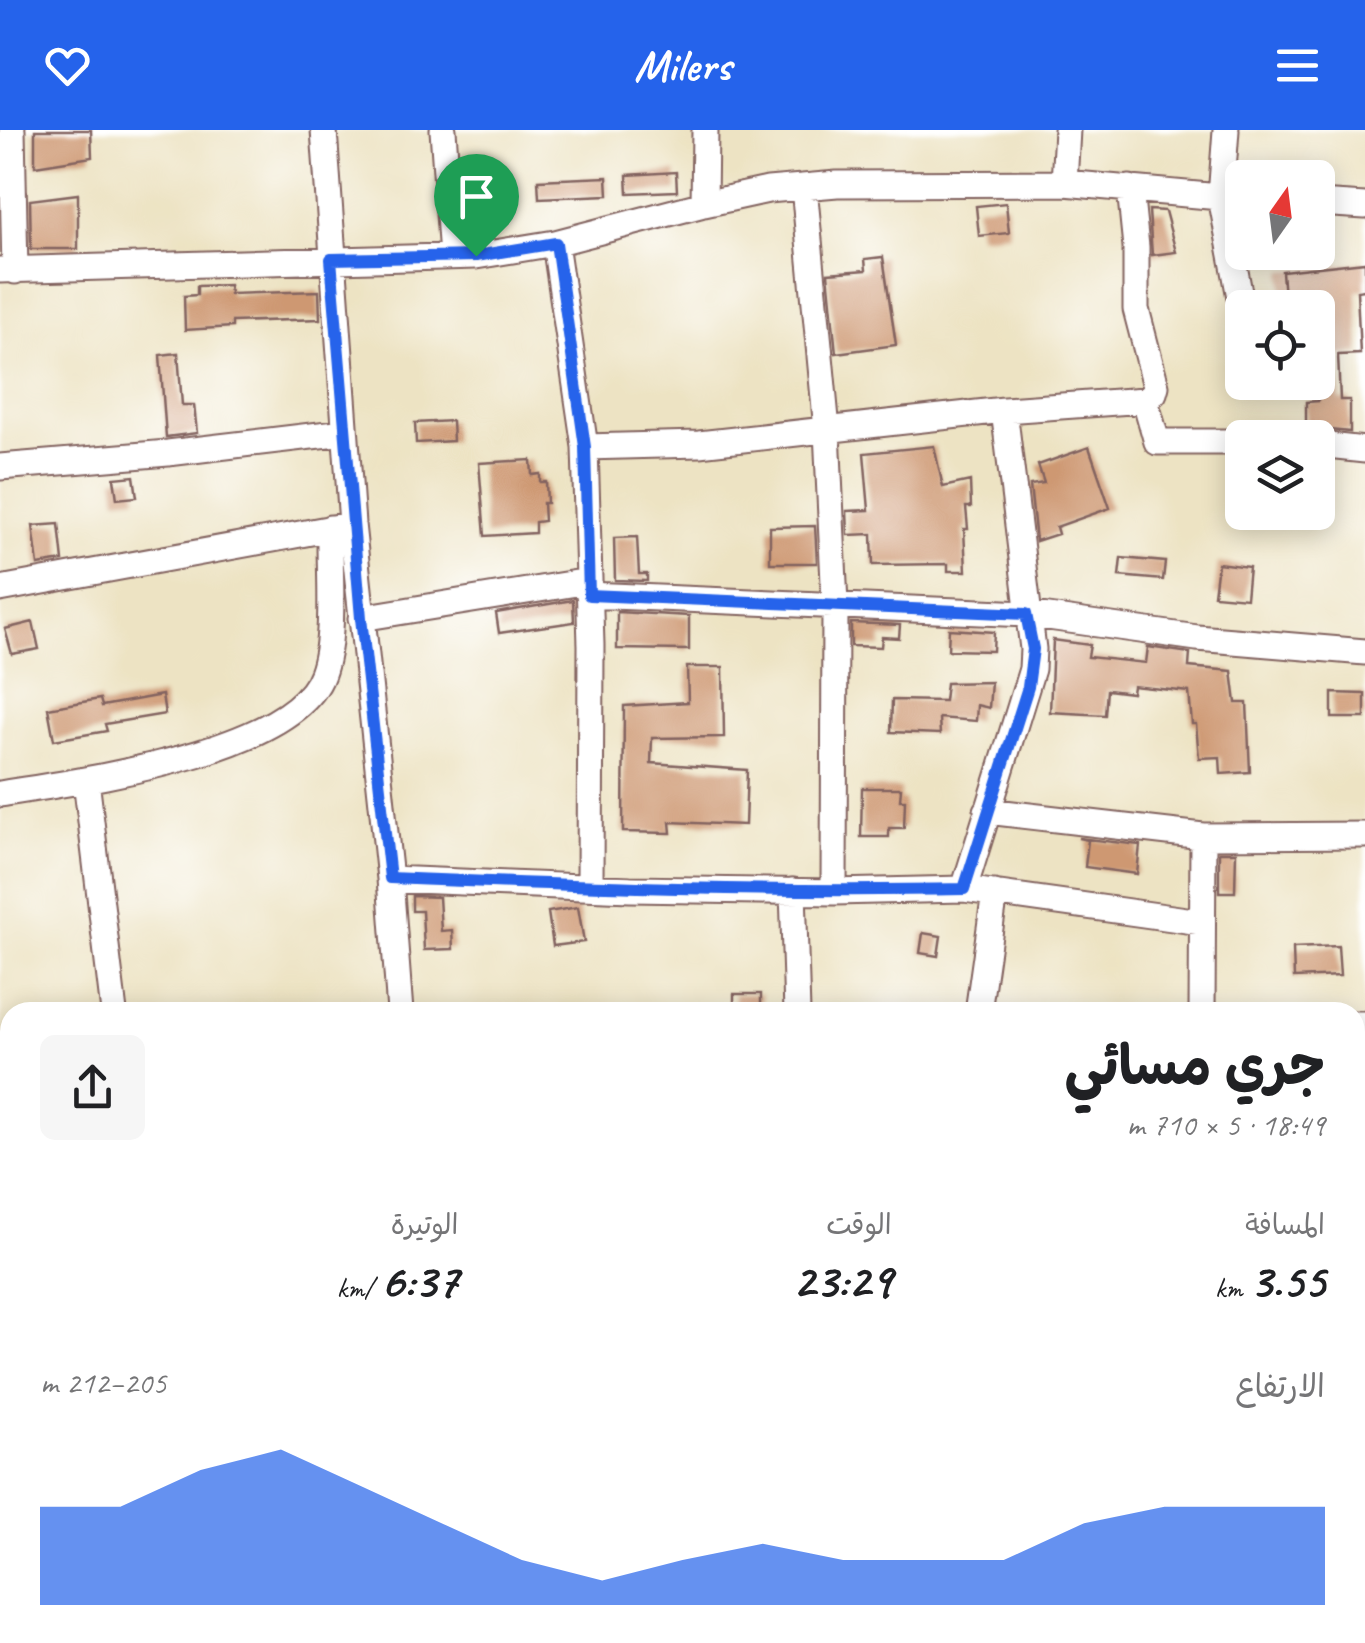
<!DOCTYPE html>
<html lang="ar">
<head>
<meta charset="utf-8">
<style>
  :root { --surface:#fff; --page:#f6f6f6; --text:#202124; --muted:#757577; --accent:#2563eb }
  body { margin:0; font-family:Caveat,"Playpen Sans Arabic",sans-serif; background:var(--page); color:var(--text); direction:rtl; height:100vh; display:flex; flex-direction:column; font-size:38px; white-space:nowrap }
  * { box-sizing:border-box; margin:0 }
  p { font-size:32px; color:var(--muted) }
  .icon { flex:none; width:55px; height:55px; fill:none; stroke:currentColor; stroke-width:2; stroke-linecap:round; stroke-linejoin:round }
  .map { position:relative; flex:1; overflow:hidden; direction:ltr }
  .drawer { position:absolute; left:0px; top:872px; width:1365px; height:642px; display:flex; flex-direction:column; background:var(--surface); border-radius:30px 30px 0 0; box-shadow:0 5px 25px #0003; direction:rtl }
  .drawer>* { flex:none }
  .needle { width:65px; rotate:14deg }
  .fabs { position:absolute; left:1225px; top:30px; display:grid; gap:20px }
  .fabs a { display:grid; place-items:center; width:110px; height:110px; border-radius:15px; background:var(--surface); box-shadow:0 5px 25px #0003; font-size:50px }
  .pin { position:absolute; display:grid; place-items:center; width:85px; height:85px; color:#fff; margin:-102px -42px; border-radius:50% 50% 50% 0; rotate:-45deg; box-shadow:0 0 10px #0007 }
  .pin .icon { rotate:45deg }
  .round { display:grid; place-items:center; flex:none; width:105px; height:105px; border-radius:15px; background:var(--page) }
  .head { display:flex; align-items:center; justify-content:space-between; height:170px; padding:0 40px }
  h1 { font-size:55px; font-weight:700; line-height:75px }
  .metrics { display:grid; grid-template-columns:repeat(3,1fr); gap:15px; height:170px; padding:10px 40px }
  .metrics div { display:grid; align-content:center }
  .metrics b { font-size:50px; font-weight:700 }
  .metrics small { font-size:28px; font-weight:400 }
  .metrics p { font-size:28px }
  .chart { height:280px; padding:20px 40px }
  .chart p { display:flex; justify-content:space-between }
  .chart svg { width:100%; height:180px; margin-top:10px; fill:var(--accent); opacity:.7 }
  header { display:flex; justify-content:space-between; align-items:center; height:130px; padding:0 40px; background:var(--accent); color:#fff; font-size:45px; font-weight:700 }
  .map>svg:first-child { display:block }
  .building { fill:#ce9872 }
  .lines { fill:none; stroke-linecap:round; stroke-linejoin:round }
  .minor-casing { stroke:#836460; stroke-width:29 }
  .minor { stroke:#fff; stroke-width:25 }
  .route-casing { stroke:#fff; stroke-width:20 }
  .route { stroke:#2563eb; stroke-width:12 }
</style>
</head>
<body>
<header><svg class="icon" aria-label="menu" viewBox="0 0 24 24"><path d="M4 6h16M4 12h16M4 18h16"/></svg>Milers<svg class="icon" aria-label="heart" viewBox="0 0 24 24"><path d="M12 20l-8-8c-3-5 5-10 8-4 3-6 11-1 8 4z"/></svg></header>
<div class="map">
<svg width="1365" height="1513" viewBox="0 0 1365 1513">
  <rect width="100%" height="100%" fill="#fff"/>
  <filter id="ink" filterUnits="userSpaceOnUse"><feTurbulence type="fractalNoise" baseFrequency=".01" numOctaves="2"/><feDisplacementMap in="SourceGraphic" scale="20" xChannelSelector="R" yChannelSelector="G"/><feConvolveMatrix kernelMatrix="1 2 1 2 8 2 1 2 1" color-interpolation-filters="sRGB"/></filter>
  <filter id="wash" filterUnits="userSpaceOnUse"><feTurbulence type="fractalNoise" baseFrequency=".0048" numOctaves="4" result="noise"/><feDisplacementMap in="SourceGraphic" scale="40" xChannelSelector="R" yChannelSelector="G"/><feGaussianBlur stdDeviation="2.25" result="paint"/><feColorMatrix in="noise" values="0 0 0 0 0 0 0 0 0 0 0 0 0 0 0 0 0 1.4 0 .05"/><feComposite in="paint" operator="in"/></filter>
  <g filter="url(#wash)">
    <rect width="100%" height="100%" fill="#ede3c3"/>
    <g id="blocks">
      <path class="building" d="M35 0H91L92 27 35 36Z
        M676 42 677 61 628 63 627 45Z
        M607 47 608 65 539 68 538 50Z
        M78 64V119H31L30 70Z
        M1006 73 1009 103 979 106 976 76Z
        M1149 80 1165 81 1176 122 1152 125Z
        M883 127 896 215 836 223 828 143 866 140 865 129Z
        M1365 132V160L1357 161 1360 224 1338 225 1340 270H1350V302L1319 299 1306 304V272L1318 271V166L1284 168 1282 141Z
        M229 155 230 164 319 161 320 189 232 192V197L185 200 184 166 197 165V156Z
        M178 223 182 275H194L197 303 166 307 160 225Z
        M452 291 453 311 416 313 415 293Z
        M934 316 943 357 970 351 971 377H966L968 399H964L966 441H948V434L873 435 872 404 848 405 847 381 869 380 864 323Z
        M1089 317 1110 378 1056 397 1058 404 1036 411 1030 355 1044 353 1038 335Z
        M531 330 532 345 540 344V352H546L547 373H543L544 391 535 392V403L485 406 479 333Z
        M134 346 137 367 117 369 114 348Z
        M59 394 63 431 38 435 33 396Z
        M815 396 817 433H770V397Z
        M637 407 639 444H647V451L615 450 614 408Z
        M1121 428 1165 432 1163 450 1119 446Z
        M1218 433 1249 437 1246 468 1214 465Z
        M573 470 574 492 499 503 496 483Z
        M617 482 689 486V520L617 519Z
        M33 492 39 519 12 524 5 499Z
        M851 493 900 495 899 508 882 507 881 517 851 516Z
        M949 499 994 502 993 521 948 520Z
        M1053 510 1090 515 1088 527 1146 533 1148 517 1190 523 1189 537 1232 541 1236 573H1247L1250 642 1221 644 1220 627 1199 628 1196 594H1192L1189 562 1133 556 1132 563 1107 560 1105 585 1050 582Z
        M687 537H723L724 607 652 608 651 633 747 640 745 695 670 692 671 703 623 702 624 576 688 572Z
        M991 552 989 578 977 575 976 591 939 588 940 604 891 602 892 570 944 571 946 553Z
        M1332 563 1365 564V588H1332Z
        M162 565 165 584 105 594 107 601 54 610 48 578 100 569 102 576Z
        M862 658H901L900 670H905L904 698H889V707H861Z
        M1078 708 1140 715 1137 744 1085 737 1088 710Z
        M1219 722H1236L1235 762H1219Z
        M412 766 439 767 441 801 452 800 453 819 424 820 422 781H412Z
        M578 777 584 812 553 816 548 782Z
        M923 803 941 806 938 826 920 823Z
        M1338 816 1340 846 1294 848 1293 818Z
        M734 864H761V882H734Z"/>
    </g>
  </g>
  <g filter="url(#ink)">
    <use href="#blocks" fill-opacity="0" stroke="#836460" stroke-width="2.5"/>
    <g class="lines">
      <defs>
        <path id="minor" d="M12 0 15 141
          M324 0 352 394 390 749 400 882
          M443 0 452 126
          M1226 0 1221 67 1242 178
          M1064 53 1067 0
          M804 57 827 300 835 475 834 762
          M1130 58 1136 117V179L1156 256 1154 263 1145 270
          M1318 73 1365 76
          M704 74 705 0
          M555 113 585 317 591 515 590 756
          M0 140 476 126 555 113 704 74 768 60 837 54 1064 53 1242 69
          M1145 270 1157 312H1242
          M1318 315 1365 320
          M585 317 699 314 1004 280 1145 270
          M0 337 168 323 345 302
          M0 459 344 396
          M589 465 1027 484 1197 508 1365 522
          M361 488 589 451
          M86 650 114 882
          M0 664C77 651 293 624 322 544 336 507 329 439 330 398
          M987 681 1203 706 1365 705
          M390 749 630 759 834 762 964 759 1201 792
          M964 759 1032 539 1033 519 1004 280
          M793 761 797 882
          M978 882 995 763
          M1202 882 1203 706
          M1355 894H1365
          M0 1008 10 1005
          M1355 1158 1365 1165
          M0 1273 10 1271
          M1355 1438 1365 1445
          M156 1505 157 1513
          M1049 1505 1054 1513
          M451 1506 716 1507 827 1511"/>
      </defs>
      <use href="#minor" class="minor-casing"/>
      <use href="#minor" class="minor"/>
    </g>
  </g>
  <g class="lines" filter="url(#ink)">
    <defs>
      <path id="route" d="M556 113 585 317 589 465 1026 484 1033 519 1028 557 964 759C772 763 581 756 390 748L361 488 331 129 476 126Z"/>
    </defs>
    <use href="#route" class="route-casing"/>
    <use href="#route" class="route"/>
  </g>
</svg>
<div class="fabs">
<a><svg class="needle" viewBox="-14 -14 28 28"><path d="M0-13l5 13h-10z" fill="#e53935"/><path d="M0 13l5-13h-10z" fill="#757577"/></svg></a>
<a><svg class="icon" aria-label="locate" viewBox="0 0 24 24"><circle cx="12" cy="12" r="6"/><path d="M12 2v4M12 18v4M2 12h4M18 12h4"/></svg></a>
<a><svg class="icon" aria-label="layers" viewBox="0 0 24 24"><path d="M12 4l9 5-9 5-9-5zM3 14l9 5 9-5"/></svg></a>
</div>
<div class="pin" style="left:476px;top:126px;background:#1e9e55"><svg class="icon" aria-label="arrive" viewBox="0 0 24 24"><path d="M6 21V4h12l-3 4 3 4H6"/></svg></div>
<section class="drawer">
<div class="head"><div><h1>جري مسائي</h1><p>18:49 · 5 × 710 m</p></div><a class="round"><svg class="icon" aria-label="share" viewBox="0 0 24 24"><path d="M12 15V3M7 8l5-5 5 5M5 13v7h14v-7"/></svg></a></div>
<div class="metrics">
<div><p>المسافة</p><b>3.55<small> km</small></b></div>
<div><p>الوقت</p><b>23:29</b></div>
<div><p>الوتيرة</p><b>6:37<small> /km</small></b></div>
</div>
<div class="chart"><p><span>الارتفاع</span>205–212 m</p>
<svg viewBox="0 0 160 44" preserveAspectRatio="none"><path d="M0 44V20L10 20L20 11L30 6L40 15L50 24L60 33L70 38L80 33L90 29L100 33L110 33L120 33L130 24L140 20L150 20L160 20V44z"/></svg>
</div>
</section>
</div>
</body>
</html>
